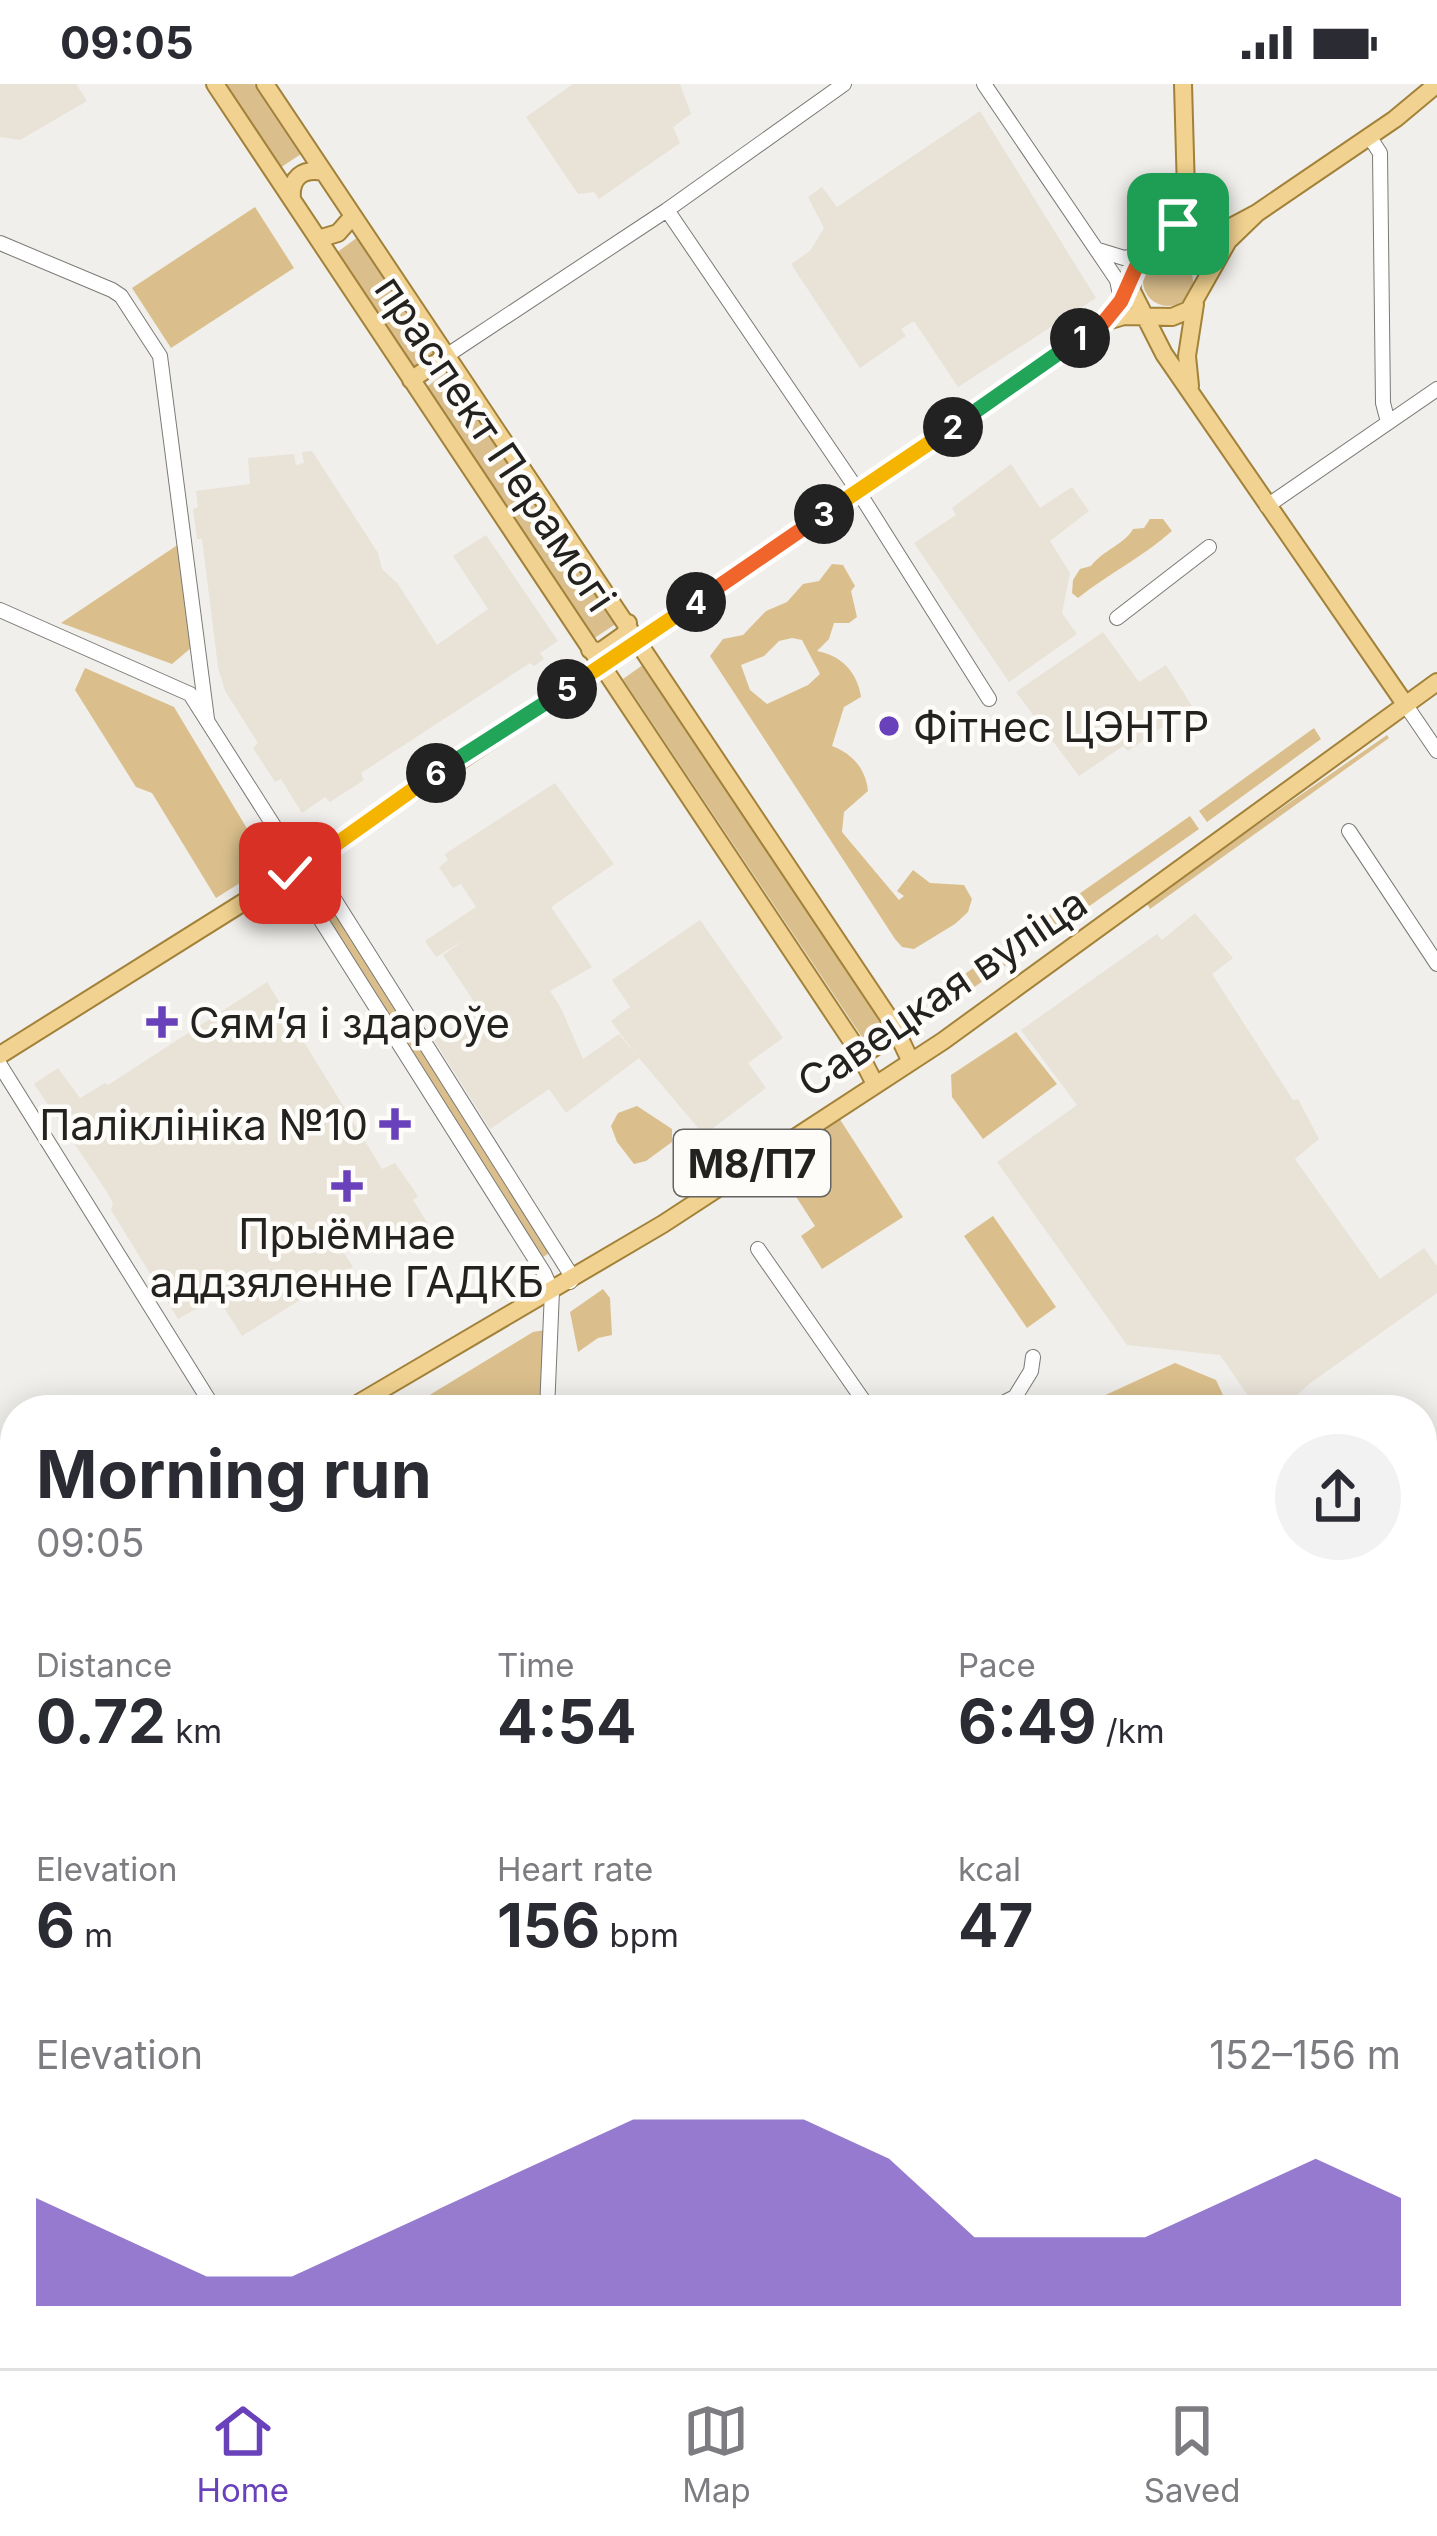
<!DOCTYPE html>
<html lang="en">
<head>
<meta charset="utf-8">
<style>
  :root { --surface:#fff; --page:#f2f2f3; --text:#2b2b33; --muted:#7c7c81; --line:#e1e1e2; --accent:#6942bb }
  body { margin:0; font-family:Inter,sans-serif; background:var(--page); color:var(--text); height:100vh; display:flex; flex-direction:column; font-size:45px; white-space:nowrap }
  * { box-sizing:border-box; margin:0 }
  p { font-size:39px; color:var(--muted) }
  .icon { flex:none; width:66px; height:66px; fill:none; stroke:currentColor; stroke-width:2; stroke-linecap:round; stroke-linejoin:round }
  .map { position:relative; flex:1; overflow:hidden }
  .details { position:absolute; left:0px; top:1311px; width:1437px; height:975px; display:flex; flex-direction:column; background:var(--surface); border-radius:48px 48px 0 0; box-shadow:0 6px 30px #0003 }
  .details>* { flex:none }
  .pin { position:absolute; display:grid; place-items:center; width:102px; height:102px; color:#fff; margin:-51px; border-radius:24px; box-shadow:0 6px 18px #0006 }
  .km { position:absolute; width:60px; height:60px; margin:-30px; border-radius:50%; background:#222; color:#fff; font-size:33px; line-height:60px; text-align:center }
  .round { display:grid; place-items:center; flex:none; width:126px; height:126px; border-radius:63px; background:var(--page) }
  .summary { display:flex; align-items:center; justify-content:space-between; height:204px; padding:0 36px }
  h1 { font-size:66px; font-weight:700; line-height:90px }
  .figures { display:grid; grid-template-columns:repeat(3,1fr); gap:18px; height:204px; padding:12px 36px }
  .figures div { display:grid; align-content:center }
  .figures b { font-size:60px; font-weight:700 }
  .figures small { font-size:33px; font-weight:400 }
  .figures p { font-size:33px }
  .chart { height:336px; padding:24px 36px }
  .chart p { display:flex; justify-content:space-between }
  .chart svg { width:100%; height:216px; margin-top:12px; fill:var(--accent); opacity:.7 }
  .status { display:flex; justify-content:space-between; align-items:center; height:84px; padding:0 60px; background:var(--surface); direction:ltr }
  .status svg { height:33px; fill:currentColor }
  .menu { display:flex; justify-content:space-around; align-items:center; height:168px; border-top:3px solid var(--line); background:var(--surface); font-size:33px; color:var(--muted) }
  .menu a { display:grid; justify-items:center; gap:6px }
  .menu .selected { color:var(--accent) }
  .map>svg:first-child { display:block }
  .built { fill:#e8e2d7 }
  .green { fill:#dabf8c; fill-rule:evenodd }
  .water { fill:#b3914d }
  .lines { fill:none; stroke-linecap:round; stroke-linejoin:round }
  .minor-casing { stroke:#7b7975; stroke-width:16 }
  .major-casing { stroke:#a28139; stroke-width:20 }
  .minor { stroke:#fff; stroke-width:14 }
  .major { stroke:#f1d290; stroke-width:16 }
  .rail { stroke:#72716f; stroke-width:3; stroke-dasharray:21 21; stroke-linecap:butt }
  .split-1-casing { stroke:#fff; stroke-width:24 }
  .split-2-casing { stroke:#fff; stroke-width:24 }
  .split-3-casing { stroke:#fff; stroke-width:24 }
  .split-4-casing { stroke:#fff; stroke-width:24 }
  .split-5-casing { stroke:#fff; stroke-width:24 }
  .split-6-casing { stroke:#fff; stroke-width:24 }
  .split-7-casing { stroke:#fff; stroke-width:24 }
  .split-8-casing { stroke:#fff; stroke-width:24 }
  .split-1 { stroke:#f0652b; stroke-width:15 }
  .split-2 { stroke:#22a559; stroke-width:15 }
  .split-3 { stroke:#f5b400; stroke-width:15 }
  .split-4 { stroke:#f0652b; stroke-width:15 }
  .split-5 { stroke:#f5b400; stroke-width:15 }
  .split-6 { stroke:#22a559; stroke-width:15 }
  .split-7 { stroke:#f5b400; stroke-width:15 }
  .split-8 { stroke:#22a559; stroke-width:15 }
  .poi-dot { fill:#6942bb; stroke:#fefcf8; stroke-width:4.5 }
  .labels { text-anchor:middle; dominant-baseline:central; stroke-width:9; stroke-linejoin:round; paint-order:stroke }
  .shield { fill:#fefcf8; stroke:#656362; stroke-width:3 }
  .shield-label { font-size:39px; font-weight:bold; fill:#232221 }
  .street-label { font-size:42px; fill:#232221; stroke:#fefcf8 }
  .poi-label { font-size:42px; fill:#232221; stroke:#fefcf8; text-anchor:start }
</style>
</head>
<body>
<div class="status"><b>09:05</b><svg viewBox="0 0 49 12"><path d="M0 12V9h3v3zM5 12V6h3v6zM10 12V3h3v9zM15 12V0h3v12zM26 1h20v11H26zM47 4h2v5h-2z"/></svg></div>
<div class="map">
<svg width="1437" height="2284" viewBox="0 0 1437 2284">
  <rect width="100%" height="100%" fill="#f1efeb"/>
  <path class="built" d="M0 0H76L87 17 20 56 0 53Z
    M573 0H680L691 30 673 43 680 59 599 115 594 108 578 110 526 33Z
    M980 27 1096 214 958 303 914 237 901 245 906 252 860 284 791 180 810 167 824 144 808 113 822 103 837 123Z
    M312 367 378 469 382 485 398 500 437 561 488 525 453 472 486 451 558 557 540 569 544 575 534 582 530 579 361 689 364 696 330 718 325 713 302 729 281 695 275 698 253 664 258 659 225 607 218 583 202 455H197L193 425 198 423 196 407 250 400 248 374 294 370 296 381 304 379 302 368Z
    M1011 380 1040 424 1072 403 1089 427 1050 457 1070 489 1062 529 1077 550 1009 598 914 459 956 431 952 424Z
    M1103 548 1139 598 1166 581 1192 622 1128 667 1123 662 1079 692 1016 608Z
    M555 699 614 780 551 823 592 883 550 907 561 924 583 975 619 950 638 973 611 937 630 923 612 896 700 836 783 954 748 979 766 1004 704 1051 639 974 566 1029 549 1005 490 1045 434 956 479 925 443 871 464 856 436 873 425 857 476 823 461 800 453 804 439 783 448 776 445 770Z
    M1195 829 1233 874 1212 890 1293 1016 1298 1015 1319 1055 1295 1075 1380 1195 1424 1164 1437 1182V1209L1309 1300 1282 1326H1258L1220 1271 1127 1261 997 1078 1077 1021 1021 946 1157 850 1162 856Z
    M267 898 382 1085 395 1079 418 1112 413 1116 437 1154 416 1166 405 1148 398 1151 390 1140 379 1148 385 1158 375 1164 363 1147 340 1163 353 1183 242 1252 217 1213 178 1235 111 1126 113 1119 105 1105 34 1000 58 984 80 1014 105 999 108 1001Z
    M1437 1880V2010L1422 2020V1889Z
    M842 2271H1069L1049 2284H829Z"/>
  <path class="green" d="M223 0H254L301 70 280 84Z
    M255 123 294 184 171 264 132 204Z
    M358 153 434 269 413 285 336 169Z
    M1143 197a25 25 0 1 1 50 0a25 25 0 1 1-50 0Z
    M448 287 617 539 593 555 425 304Z
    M1150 435H1163L1172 447C1143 473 1109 489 1078 514L1072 509 1073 496 1080 485 1091 482C1102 467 1126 459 1133 445L1144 444Z
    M179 460 191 564 172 580 61 539Z
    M832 480 843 481 855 502 851 507 857 533 849 539H834L829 555 817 567C841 571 858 589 861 613L844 623 832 662C851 669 866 684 868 707L844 728 842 748 899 816 904 812 897 807 913 786 930 799 964 801 972 815 968 828 955 840 914 865 902 863 895 855 710 572 723 555 743 551 766 527 787 518 803 500 819 497ZM792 554 802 556 820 590 808 601 767 620 750 606 741 581 764 572 779 557Z
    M647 578 886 941 864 956 623 595Z
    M85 584 174 623 269 781 216 814 152 709 136 703 75 606Z
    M1314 644 1321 655 1207 738 1199 727Z
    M1387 651 1389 654 1150 825 1146 818Z
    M1190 732 1199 745 1031 863 1022 850Z
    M317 802 551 1168 543 1173 308 808Z
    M1010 858 1020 871 937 929 928 916Z
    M1016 948 1057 1000 983 1055 952 1013 951 991Z
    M637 1022 672 1045V1058L646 1077 634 1080 617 1058 611 1042 618 1029Z
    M839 1034 903 1133 822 1185 801 1152 815 1142 773 1077Z
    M993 1132 1056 1223 1027 1244 964 1152Z
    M603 1205 610 1214 612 1251 598 1254 578 1268 570 1228Z
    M545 1246 539 1326H405L533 1248Z
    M1175 1279 1216 1296 1230 1326H1073Z
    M1437 2229V2284H1324L1344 2271H1422V2231Z
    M694 2271H757L775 2280 786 2271H842L828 2284H687Z"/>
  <path class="water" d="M1437 2023V2229L1422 2231V2033Z
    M1069 2271H1344L1324 2284H1049Z"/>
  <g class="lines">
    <defs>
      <path id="minor" d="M984 0 1117 196 1121 216
        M1369 52 1380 69 1383 319 1388 338
        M667 126 858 407 989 615
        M0 159 112 206 121 212 160 272 207 635
        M1098 166 1124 174 1142 170
        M446 272 667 126 844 0
        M1267 422 1437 305
        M0 526 190 610 293 772
        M1117 534 1209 463
        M1405 620 1437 667
        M1349 747 1437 880
        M312 780 573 1194 570 1198
        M293 792 544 1189 552 1207 547 1326
        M0 981 215 1326
        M758 1165 870 1326
        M1015 1313 1031 1287 1033 1273
        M989 1326 1015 1313
        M0 1373 15 1396
        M1422 1599 1437 1591
        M1422 1869 1437 1860
        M0 1966 15 1936
        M0 2005 15 2013
        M0 2194 15 2202
        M535 2271 550 2284
        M77 2284 83 2271
        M643 2284 650 2271"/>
      <path id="major" d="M215 0 857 965 875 1000
        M265 0 893 940 911 978
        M1183 0 1186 107 1196 174
        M292 115C290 94 302 84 323 88
        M318 155 338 149 353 132
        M1131 195 1132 207 1164 270 1405 620
        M1104 238 1121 216 1142 170 1162 161 1225 146 1257 129 1395 35 1437 0
        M411 296 446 272
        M1190 302 1187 272 1195 220
        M590 566 601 567 625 550 628 539
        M310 776 601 583 1104 238 1124 232 1172 233 1189 226 1228 157 1257 129
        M859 968 872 965 889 954 893 940
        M0 971 290 789
        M347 1326 663 1140 943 957 1437 598
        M0 1542 15 1533"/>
    </defs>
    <use href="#minor" class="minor-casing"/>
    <use href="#major" class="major-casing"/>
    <use href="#minor" class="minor"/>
    <use href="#major" class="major"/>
    <path class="rail" d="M1422 2005 1437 1993"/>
  </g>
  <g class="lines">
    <defs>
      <path id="split-1" d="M1080 254 1104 238 1121 217 1142 170 1162 161 1178 140"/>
      <path id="split-2" d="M953 343 1080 254"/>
      <path id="split-3" d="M824 430 953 343"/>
      <path id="split-4" d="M696 518 824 430"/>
      <path id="split-5" d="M567 605 696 518"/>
      <path id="split-6" d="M436 689 567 605"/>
      <path id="split-7" d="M311 778 436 689"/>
      <path id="split-8" d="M290 789 304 793 310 788 311 778"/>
    </defs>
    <use href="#split-1" class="split-1-casing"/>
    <use href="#split-2" class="split-2-casing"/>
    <use href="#split-3" class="split-3-casing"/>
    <use href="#split-4" class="split-4-casing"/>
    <use href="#split-5" class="split-5-casing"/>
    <use href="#split-6" class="split-6-casing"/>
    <use href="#split-7" class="split-7-casing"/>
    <use href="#split-8" class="split-8-casing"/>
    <use href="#split-1" class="split-1"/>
    <use href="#split-2" class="split-2"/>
    <use href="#split-3" class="split-3"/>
    <use href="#split-4" class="split-4"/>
    <use href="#split-5" class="split-5"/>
    <use href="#split-6" class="split-6"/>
    <use href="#split-7" class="split-7"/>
    <use href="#split-8" class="split-8"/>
  </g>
  <g class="poi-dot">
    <circle cx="889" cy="642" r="12"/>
    <path d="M156 920h12v12h12v12h-12v12h-12v-12h-12v-12h12z"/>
    <path d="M389 1022h12v12h12v12h-12v12h-12v-12h-12v-12h12z"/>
    <path d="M341 1084h12v12h12v12h-12v12h-12v-12h-12v-12h12z"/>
  </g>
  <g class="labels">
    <rect class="shield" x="674" y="1046" width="156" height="66" rx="9"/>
    <g class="shield-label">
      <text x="752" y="1079">М8/П7</text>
    </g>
    <g class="street-label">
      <text transform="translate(496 359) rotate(56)">праспект Перамогі</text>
      <text transform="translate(942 908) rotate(-34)">Савецкая вуліца</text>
    </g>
    <g class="poi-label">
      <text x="913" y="642">Фітнес ЦЭНТР</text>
      <text x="189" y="938">Сямʼя і здароўе</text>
      <text x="368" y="1040" text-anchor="end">Паліклініка №10</text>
      <text x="347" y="1149" text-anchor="middle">Прыёмнае<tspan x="347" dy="48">аддзяленне ГАДКБ</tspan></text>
    </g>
  </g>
</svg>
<div class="pin" style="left:1178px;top:140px;background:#1e9e55"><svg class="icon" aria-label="arrive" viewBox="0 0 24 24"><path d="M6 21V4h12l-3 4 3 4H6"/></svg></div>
<div class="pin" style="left:290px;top:789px;background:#d93025"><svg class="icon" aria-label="check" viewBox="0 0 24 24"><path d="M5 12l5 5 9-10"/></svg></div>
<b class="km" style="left:1080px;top:254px">1</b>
<b class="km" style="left:953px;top:343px">2</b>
<b class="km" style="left:824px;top:430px">3</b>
<b class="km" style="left:696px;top:518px">4</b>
<b class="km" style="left:567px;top:605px">5</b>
<b class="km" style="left:436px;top:689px">6</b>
<section class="details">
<div class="summary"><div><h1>Morning run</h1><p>09:05</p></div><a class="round"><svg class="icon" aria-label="share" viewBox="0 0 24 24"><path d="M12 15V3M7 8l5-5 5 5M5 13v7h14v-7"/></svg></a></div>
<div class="figures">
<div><p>Distance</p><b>0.72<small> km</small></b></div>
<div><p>Time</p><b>4:54</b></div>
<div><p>Pace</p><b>6:49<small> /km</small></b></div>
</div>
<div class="figures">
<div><p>Elevation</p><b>6<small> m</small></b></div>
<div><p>Heart rate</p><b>156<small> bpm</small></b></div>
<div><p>kcal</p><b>47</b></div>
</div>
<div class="chart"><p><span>Elevation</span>152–156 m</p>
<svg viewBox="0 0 160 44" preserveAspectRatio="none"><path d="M0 44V22L10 30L20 38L30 38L40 30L50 22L60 14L70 6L80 6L90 6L100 14L110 30L120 30L130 30L140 22L150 14L160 22V44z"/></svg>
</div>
</section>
</div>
<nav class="menu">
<a class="selected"><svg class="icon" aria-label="home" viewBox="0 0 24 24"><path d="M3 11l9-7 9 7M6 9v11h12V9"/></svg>Home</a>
<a><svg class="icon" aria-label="map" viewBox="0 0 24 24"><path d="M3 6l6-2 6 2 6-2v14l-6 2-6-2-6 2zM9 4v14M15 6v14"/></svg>Map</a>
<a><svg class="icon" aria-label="saved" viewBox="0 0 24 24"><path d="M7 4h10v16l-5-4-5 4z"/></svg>Saved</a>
</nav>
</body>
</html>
